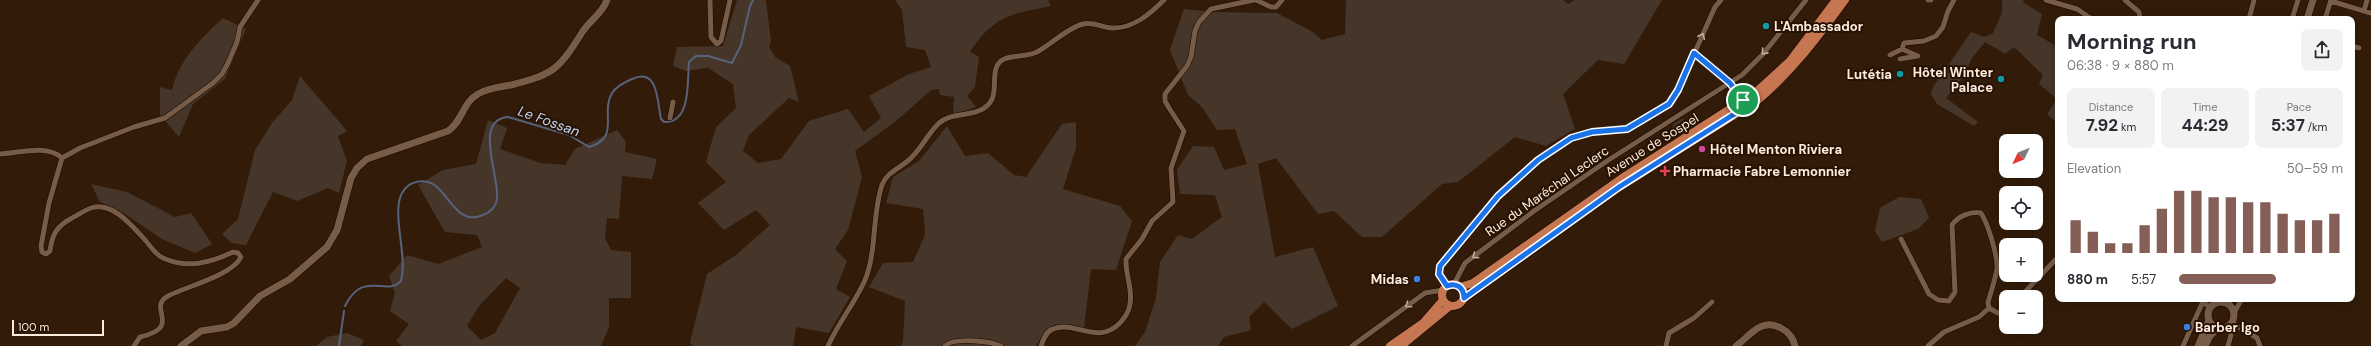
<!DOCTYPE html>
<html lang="en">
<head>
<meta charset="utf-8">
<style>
  :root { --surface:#fff; --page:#f2f2f3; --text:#2b2b33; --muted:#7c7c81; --accent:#855f57 }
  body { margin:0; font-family:"DM Sans",sans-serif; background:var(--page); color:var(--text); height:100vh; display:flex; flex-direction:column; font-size:15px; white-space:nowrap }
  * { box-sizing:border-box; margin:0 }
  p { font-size:13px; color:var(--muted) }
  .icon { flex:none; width:22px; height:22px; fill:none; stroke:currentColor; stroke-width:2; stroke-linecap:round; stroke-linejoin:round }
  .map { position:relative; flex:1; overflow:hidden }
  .panel { position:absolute; left:2055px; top:16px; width:300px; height:286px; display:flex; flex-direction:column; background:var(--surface); border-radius:8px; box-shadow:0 2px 10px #0003 }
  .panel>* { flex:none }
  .needle { width:26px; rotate:227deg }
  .tools { position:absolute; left:1999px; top:134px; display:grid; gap:8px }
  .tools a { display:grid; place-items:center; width:44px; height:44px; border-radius:8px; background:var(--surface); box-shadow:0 2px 10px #0003; font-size:20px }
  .scale { position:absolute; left:12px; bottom:10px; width:92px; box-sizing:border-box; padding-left:4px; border:2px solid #fdede1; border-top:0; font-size:11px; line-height:14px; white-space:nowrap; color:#fdede1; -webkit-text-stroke:3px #271202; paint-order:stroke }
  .pin { position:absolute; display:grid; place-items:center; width:34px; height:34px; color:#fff; margin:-17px; border:2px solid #fff; border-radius:50%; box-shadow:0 1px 4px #0007 }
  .round { display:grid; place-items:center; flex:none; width:42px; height:42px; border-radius:8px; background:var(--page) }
  .headline { display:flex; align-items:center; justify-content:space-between; height:68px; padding:0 12px }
  h1 { font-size:22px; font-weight:700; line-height:30px }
  .stats { display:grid; grid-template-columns:repeat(3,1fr); gap:6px; height:68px; padding:4px 12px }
  .stats div { display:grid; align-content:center; border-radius:8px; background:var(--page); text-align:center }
  .stats b { font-size:17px; font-weight:700 }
  .stats small { font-size:11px; font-weight:400 }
  .stats p { font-size:11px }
  .chart { height:112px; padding:8px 12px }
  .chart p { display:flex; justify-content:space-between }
  .chart svg { width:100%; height:72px; margin-top:4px; stroke:var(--accent); stroke-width:6 }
  ul { padding:0 12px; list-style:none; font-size:13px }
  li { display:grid; grid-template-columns:64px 48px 1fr; align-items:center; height:30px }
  li i { height:10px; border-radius:5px; background:var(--accent) }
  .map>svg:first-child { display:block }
  .green { fill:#46362a; fill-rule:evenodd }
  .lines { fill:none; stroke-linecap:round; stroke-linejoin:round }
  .stream { stroke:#57637c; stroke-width:2 }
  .street-casing { stroke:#190600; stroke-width:6 }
  .secondary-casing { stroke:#190600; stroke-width:8 }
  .primary-casing { stroke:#190600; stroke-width:9 }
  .street { stroke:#775d48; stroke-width:5 }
  .secondary { stroke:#775d48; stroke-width:7 }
  .primary { stroke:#c67752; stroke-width:8 }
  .oneway { stroke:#c1ac9c }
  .route-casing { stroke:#fff; stroke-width:8 }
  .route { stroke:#1a73e8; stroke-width:5 }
  .culture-dot { fill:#0f9aa8; stroke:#271202; stroke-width:1.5 }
  .hotel-dot { fill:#d1479c; stroke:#271202; stroke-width:1.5 }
  .health-dot { fill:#e0444e; stroke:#271202; stroke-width:1.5 }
  .shop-dot { fill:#3f7fe0; stroke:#271202; stroke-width:1.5 }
  .labels { text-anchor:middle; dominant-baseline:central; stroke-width:4; stroke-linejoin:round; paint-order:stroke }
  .poi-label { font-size:13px; font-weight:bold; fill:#fdede1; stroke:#271202; text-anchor:start }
  .street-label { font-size:13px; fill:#fdede1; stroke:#271202 }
  .water-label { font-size:14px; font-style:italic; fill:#c1d4fa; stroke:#271202 }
</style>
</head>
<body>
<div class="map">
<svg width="2371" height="346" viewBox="0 0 2371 346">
  <rect width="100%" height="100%" fill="#321c09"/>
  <path class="green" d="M737 0H766L771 41 769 47 776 58 790 66 799 102 789 98 749 135 743 151 758 163 781 159 809 121 848 109 864 132 881 118 869 96 909 74 931 67 925 50 906 47 902 10 895 0H1048L1051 6C1011 14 994 15 970 52L979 57 975 87 967 96 976 107 953 115 954 97 940 95 939 89 931 90 896 121 855 151 862 177 848 230 835 249 847 261 836 289 850 297 829 333 796 327 793 346H692L690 342 707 274 736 255 770 225 756 210 724 230 698 203 726 182 706 162 716 127 736 108 733 84 708 68 686 71 673 66 677 47 723 46Z
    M1346 0H1563L1568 4 1575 0H1662L1624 64 1598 60 1563 94 1575 129 1546 146 1515 137 1458 182 1442 184 1382 237H1362L1334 211 1318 214 1276 158 1258 164 1275 257 1313 247 1338 306 1292 329 1264 302 1249 317 1251 330 1224 337 1218 346H1135L1145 332 1156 298 1160 262 1178 235 1192 239 1222 217 1215 195 1180 194 1177 170 1193 146 1214 147 1224 170 1247 164 1235 129 1217 130 1202 107 1188 95 1170 50 1184 9 1215 12 1277 13 1311 31 1322 40 1345 34Z
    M2002 0H2023L2024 3 2042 14 2037 35 2058 47V124L2047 114 2057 99 2039 84 2043 75 2014 47 2005 54 1985 42 1972 58 1963 77 1946 98 1978 122 1974 126 1937 104 1931 94 1933 87 1971 32 1985 37 1993 33 2002 13Z
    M223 18 246 29 225 79 193 104 179 137 160 115V87L172 90C179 60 201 38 223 18Z
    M300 76 347 131 338 136 347 161 339 193 328 188 297 201 273 192 246 245 232 243 222 234 238 219 255 150 272 123 292 100Z
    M1682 119 1689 121 1688 128 1681 133H1672L1673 124Z
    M488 120 507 128 500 149 540 163 565 165 575 149 617 130 626 142 625 152 657 159 652 179 622 176 619 219 607 218 605 238 611 250 631 252V298H609V327L601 346H402L396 341 409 324 390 311 395 293 389 276 407 255 438 264 482 247 477 235 445 232 418 185 443 170 476 164ZM506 278 520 288 495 333 481 340 467 326 479 306Z
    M1076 122V148L1063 189 1120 206 1132 221 1116 270 1091 269 1084 328H1047L1036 346H901L903 342 905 301 869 287 883 263 913 262 925 235 923 209 886 203 893 177 919 161 947 126 965 156 988 153 1014 175 1026 177 1062 124Z
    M91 184 127 192 175 217 191 213 212 244 195 253 162 239 122 212 100 202Z
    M1899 197 1921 199 1929 218 1918 229 1882 242 1875 231 1880 208Z
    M347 333 364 340 361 346H316L327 337Z"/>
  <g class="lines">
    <path class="stream" d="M345 306C363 269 386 297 401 281 408 256 391 213 402 193 409 180 427 177 438 188 451 200 460 225 483 215 488 213 494 209 496 203 503 182 471 120 508 117L569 135 589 147C621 138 600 113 612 93 616 87 625 82 632 79 659 67 657 102 661 119L664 122C692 123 687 80 689 62L696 56H708L732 63 741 45 750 6 753 0
      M339 346 344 311"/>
    <defs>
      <path id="street" d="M710 0 711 37 717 44 721 41 730 0
        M1256 0 1271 7H1276L1282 0
        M1928 0H1931
        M2046 0 2077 9 2092 19
        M2125 0 2139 12 2140 19
        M2331 1 2371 13
        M2364 11 2367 0
        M2249 19 2254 0
        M2292 19 2298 0
        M2325 19 2331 0
        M2352 46 2359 48
        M1694 53 1730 83 1743 101
        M1890 55 1902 49
        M1900 59 1918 56 1902 49 1904 43 1924 41 1936 36 1943 27 1948 11 1954 0
        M670 118 673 102
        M0 154C19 153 47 144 62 158
        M62 158 49 203 41 246 42 252 46 254 50 251C52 234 57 226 72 218 78 215 85 210 91 208 113 201 133 227 146 241 151 247 156 255 163 258 187 269 210 263 233 252L238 253 241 257C233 275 185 287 168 296 146 308 184 327 140 337L134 346
        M62 158 80 148 134 127 165 118 213 83 222 74 228 63 237 42 240 27 258 0
        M1901 239 1929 294 1938 300 1949 301 1955 292 1952 225C1958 216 1971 211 1981 213 1988 224 1998 256 1997 269 1995 280 1991 292 1988 302L1989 308 1998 313 2006 310
        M1454 284 1465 263 1534 211 1607 161 1742 75 1763 54 1806 0
        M1447 286 1439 274 1440 266 1498 196 1538 161 1571 138 1593 132 1627 129 1669 104 1678 90 1715 7 1721 0
        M2020 297 2058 257
        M2203 303 2211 307
        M2234 313 2242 299
        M2232 323 2257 338 2260 346
        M2228 327 2231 335 2228 346
        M828 346C838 323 855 303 865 280 877 251 872 214 882 185 888 170 902 168 912 157 922 147 928 134 938 124 951 111 975 118 988 105 1001 93 987 67 1004 59 1014 55 1026 57 1037 52 1052 44 1067 28 1083 24 1094 21 1102 28 1112 28 1133 29 1151 13 1164 0
        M945 346C953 337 990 341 1001 346
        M1041 346C1043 340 1046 331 1053 329 1076 320 1097 346 1120 323 1125 317 1129 312 1130 304 1133 289 1125 274 1126 259L1142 239 1152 221 1173 202 1171 168 1184 131 1169 108 1165 101V94L1187 66 1191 57 1195 31 1199 22 1211 9 1254 0
        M1352 346 1425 293 1443 290
        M1666 346 1669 333 1694 318 1712 302
        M1928 346 1944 332 1979 317 1989 308
        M2183 346 2204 299"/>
      <path id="secondary" d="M2307 19 2313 0
        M2208 315a13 13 0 1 1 26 0a13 13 0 1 1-26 0Z
        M181 346 201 331 227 327 234 323 260 296 290 279 327 247 337 230 351 178 357 168 367 159 448 131C462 122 463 102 478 94 488 88 500 87 511 85 555 74 559 69 583 31 591 19 602 14 607 0
        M1736 346C1743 341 1750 333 1758 328 1773 319 1792 331 1795 346
        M2198 346 2209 320
        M2205 346 2210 336 2218 328"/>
      <path id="primary" d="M1442 295a11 11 0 1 1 22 0a11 11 0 1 1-22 0Z
        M1460 287 1473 283 1625 176 1756 92 1790 61 1836 0
        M1464 298 1619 187 1758 100C1792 71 1819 36 1845 0
        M1390 346 1423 323 1443 300
        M1401 346 1450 306"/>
    </defs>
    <use href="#street" class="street-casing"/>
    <use href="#secondary" class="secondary-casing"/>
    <use href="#primary" class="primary-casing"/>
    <use href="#street" class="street"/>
    <use href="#secondary" class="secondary"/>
    <use href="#primary" class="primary"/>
  </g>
  <defs><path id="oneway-chevron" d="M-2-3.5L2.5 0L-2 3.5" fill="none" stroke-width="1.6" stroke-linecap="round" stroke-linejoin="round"/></defs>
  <g class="oneway">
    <use href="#oneway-chevron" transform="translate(1702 36) rotate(-65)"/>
    <use href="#oneway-chevron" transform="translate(1764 52) rotate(132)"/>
    <use href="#oneway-chevron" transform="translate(1475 256) rotate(143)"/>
    <use href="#oneway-chevron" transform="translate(1408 305) rotate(145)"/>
  </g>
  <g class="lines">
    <defs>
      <path id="route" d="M1694 53 1730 83 1747 106 1619 187 1464 298C1464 288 1457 282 1447 286L1439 274 1440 266 1498 196 1538 160 1571 138 1592 132 1627 129 1669 104 1678 90Z"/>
    </defs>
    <use href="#route" class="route-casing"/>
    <use href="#route" class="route"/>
  </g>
  <g class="culture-dot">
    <circle cx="1766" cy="26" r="4"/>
    <circle cx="1900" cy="74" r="4"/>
    <circle cx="2001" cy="79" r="4"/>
  </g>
  <circle class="hotel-dot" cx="1702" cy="149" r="4"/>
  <path class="health-dot" d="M1663 165h4v4h4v4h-4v4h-4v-4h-4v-4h4z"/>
  <g class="shop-dot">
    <circle cx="1417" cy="279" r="4"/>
    <circle cx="2187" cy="327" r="4"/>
  </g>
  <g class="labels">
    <g class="poi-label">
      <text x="1774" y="26">L'Ambassador</text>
      <text x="1993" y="72" text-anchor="end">Hôtel Winter<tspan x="1993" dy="15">Palace</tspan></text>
      <text x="1892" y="74" text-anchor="end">Lutétia</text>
      <text x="1710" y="149">Hôtel Menton Riviera</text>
      <text x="1673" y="171">Pharmacie Fabre Lemonnier</text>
      <text x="1409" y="279" text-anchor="end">Midas</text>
      <text x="2195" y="327">Barber Igo</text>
    </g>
    <g class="street-label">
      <text transform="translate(1652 145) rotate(-32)">Avenue de Sospel</text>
      <text transform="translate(1547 191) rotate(-35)">Rue du Maréchal Leclerc</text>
    </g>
    <g class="water-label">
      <text transform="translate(549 121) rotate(20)">Le Fossan</text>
    </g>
  </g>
</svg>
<div class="tools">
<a><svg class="needle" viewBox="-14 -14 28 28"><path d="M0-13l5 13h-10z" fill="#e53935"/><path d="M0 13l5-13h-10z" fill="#7c7c81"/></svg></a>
<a><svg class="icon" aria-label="locate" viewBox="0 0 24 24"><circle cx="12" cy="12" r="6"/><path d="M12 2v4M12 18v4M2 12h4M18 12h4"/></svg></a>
<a>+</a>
<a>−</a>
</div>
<div class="scale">100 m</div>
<div class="pin" style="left:1743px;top:100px;background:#1e9e55"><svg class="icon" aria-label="arrive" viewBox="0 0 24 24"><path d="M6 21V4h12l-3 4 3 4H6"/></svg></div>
<section class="panel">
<div class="headline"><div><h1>Morning run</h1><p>06:38 · 9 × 880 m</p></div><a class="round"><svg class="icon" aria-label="share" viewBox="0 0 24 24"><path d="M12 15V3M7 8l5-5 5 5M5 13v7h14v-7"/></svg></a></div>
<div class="stats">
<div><p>Distance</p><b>7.92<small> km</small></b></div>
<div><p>Time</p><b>44:29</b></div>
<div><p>Pace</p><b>5:37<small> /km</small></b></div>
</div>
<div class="chart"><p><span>Elevation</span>50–59 m</p>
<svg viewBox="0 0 160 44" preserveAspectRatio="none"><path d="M5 44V24M15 44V31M25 44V38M35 44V38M45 44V27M55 44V17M65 44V6M75 44V6M85 44V10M95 44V10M105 44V13M115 44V13M125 44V20M135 44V24M145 44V24M155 44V20"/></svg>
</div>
<ul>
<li><b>880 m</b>5:57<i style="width:59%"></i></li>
</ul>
</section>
</div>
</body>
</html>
